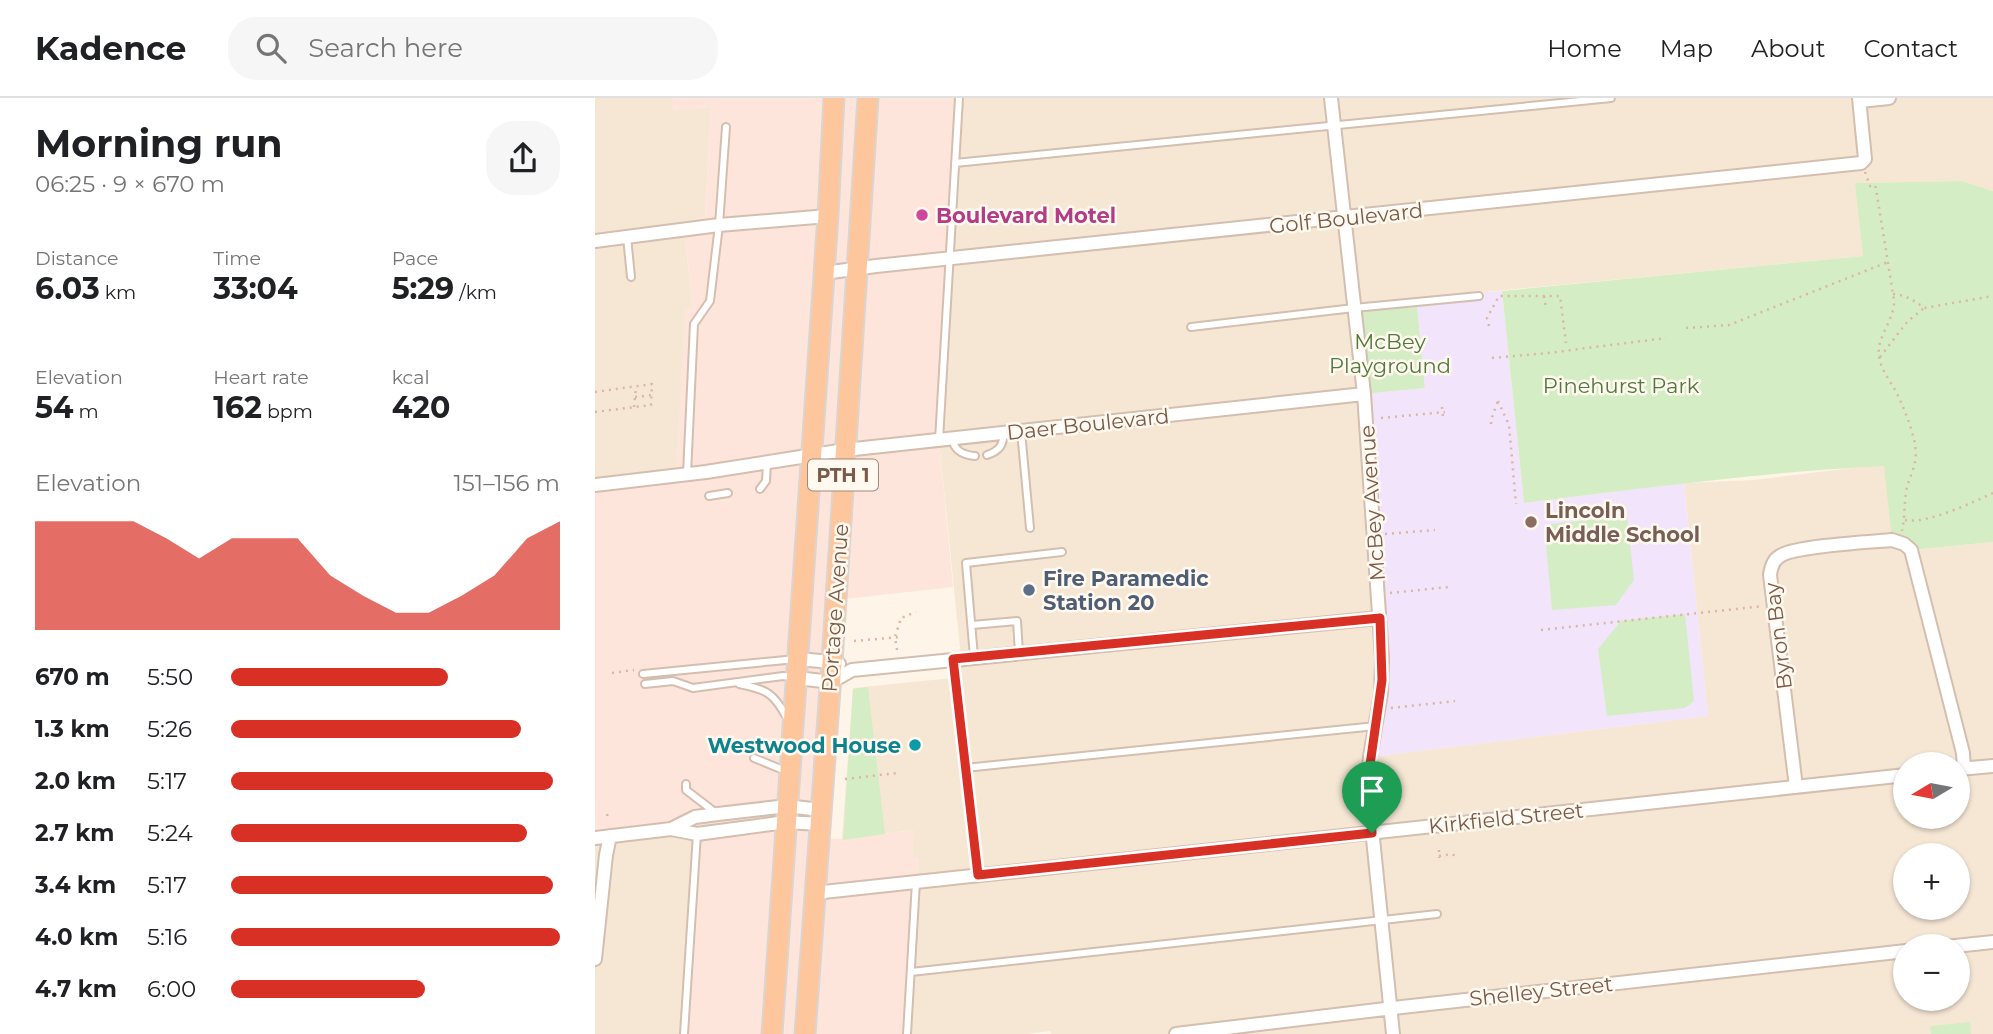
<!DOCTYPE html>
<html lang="en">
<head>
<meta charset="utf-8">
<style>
  :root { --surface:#fff; --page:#f6f6f6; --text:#202124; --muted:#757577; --line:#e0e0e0; --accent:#d93025 }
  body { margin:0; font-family:Montserrat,sans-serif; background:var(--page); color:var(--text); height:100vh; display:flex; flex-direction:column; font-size:26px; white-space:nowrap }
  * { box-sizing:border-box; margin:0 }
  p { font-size:23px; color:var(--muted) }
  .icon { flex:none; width:38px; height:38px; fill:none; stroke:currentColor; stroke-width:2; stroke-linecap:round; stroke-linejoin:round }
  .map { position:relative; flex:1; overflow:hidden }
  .side { display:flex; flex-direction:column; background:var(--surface); width:595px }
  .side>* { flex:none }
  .needle { width:46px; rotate:260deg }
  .fabs { position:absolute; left:1298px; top:654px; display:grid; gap:14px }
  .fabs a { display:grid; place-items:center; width:77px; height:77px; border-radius:50%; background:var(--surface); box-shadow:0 2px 5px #0004; font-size:35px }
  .pin { position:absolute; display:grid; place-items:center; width:60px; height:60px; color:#fff; margin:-72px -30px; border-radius:50% 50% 50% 0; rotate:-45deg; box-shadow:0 0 7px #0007 }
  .pin .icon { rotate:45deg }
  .round { display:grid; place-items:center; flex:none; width:74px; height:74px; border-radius:28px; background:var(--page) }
  .summary { display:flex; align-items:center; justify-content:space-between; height:119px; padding:0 35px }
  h1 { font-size:38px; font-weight:700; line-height:52px }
  .figures { display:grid; grid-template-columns:repeat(3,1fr); gap:10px; height:119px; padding:7px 35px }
  .figures div { display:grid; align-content:center }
  .figures b { font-size:30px; font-weight:700 }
  .figures small { font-size:19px; font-weight:400 }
  .figures p { font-size:19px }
  .chart { height:196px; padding:14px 35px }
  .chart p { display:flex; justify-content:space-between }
  .chart svg { width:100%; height:126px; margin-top:7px; fill:var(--accent); opacity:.7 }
  ul { padding:0 35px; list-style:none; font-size:23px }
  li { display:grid; grid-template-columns:112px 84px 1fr; align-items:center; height:52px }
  li i { height:18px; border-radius:9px; background:var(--accent) }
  header { display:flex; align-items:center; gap:42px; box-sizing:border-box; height:98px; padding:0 35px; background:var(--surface); border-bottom:2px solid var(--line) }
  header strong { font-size:33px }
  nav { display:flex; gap:38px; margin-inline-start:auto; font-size:24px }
  .search { width:490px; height:63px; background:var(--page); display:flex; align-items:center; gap:18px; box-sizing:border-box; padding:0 24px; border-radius:28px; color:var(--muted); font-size:26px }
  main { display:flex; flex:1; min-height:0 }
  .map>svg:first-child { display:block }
  .residential { fill:#f6e7d5; fill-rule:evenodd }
  .commercial { fill:#fee5db }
  .education { fill:#f2e4fa }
  .green { fill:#d5edc4 }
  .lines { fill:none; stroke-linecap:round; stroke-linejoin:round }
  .service-casing { stroke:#d4beaf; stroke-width:10 }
  .minor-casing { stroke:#d4beaf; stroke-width:16 }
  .trunk-casing { stroke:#dcd4d0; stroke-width:23 }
  .path { stroke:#dbb6a0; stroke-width:2.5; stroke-dasharray:2 5; stroke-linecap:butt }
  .service { stroke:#fff; stroke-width:6 }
  .minor { stroke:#fff; stroke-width:12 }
  .trunk { stroke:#fdc69c; stroke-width:19 }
  .route-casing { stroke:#fff; stroke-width:14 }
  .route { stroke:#d93025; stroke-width:9 }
  .hotel-dot { fill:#d1479c; stroke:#fff9ef; stroke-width:2.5 }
  .education-dot { fill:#8d6e63; stroke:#fff9ef; stroke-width:2.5 }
  .service-dot { fill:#5c6f8a; stroke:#fff9ef; stroke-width:2.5 }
  .culture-dot { fill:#0f9aa8; stroke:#fff9ef; stroke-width:2.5 }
  .labels { text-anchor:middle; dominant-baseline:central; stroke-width:5; stroke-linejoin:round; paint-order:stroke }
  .shield { fill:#fff9ef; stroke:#a28a7b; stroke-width:2 }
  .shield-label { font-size:19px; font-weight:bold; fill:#7a5a49 }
  .hotel-label { font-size:21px; font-weight:bold; fill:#b23c85; stroke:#fff9ef; text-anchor:start }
  .street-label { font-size:21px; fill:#7a5a49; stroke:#fff9ef }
  .park-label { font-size:21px; fill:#507a3d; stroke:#fff9ef }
  .education-label { font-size:21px; font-weight:bold; fill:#785e54; stroke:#fff9ef; text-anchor:start }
  .service-label { font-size:21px; font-weight:bold; fill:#4e5e75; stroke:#fff9ef; text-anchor:start }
  .culture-label { font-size:21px; font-weight:bold; fill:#0d838f; stroke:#fff9ef; text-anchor:end }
</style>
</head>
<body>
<header>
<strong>Kadence</strong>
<div class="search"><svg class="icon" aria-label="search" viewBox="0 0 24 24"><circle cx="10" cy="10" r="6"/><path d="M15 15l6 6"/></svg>Search here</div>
<nav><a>Home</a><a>Map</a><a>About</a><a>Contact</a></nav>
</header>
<main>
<section class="side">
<div class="summary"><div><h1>Morning run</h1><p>06:25 · 9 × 670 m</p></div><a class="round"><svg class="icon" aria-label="share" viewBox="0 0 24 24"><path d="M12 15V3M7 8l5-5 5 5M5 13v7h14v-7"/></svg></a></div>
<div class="figures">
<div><p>Distance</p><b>6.03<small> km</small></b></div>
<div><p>Time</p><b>33:04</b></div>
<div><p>Pace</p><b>5:29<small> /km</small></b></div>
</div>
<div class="figures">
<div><p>Elevation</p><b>54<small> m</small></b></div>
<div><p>Heart rate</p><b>162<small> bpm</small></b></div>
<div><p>kcal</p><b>420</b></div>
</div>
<div class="chart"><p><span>Elevation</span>151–156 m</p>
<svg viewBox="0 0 160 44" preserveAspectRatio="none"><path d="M0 44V6L10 6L20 6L30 6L40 12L50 19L60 12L70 12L80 12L90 25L100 32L110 38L120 38L130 32L140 25L150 12L160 6V44z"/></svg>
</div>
<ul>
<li><b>670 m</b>5:50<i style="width:66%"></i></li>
<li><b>1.3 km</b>5:26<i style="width:88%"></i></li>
<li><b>2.0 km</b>5:17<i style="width:98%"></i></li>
<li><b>2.7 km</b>5:24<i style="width:90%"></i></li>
<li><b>3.4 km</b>5:17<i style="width:98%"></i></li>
<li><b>4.0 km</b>5:16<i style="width:100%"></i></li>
<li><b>4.7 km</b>6:00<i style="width:59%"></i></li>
</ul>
</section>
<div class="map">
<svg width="1398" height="936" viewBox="0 0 1398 936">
  <rect width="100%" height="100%" fill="#fef5e8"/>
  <path class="residential" d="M0 0H77L79 12 116 9 110 119 88 123 98 211 91 212 81 378 0 387Z
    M364 0H1398V93L1367 83 1261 85 1268 158 890 194 884 199 822 207 770 208 787 560 775 659 1113 618 1089 385 1159 382 1289 366 1317 452 1398 444V936H456L455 933 431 936H312L323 759 317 760 318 732 247 741 258 590 357 580 355 562 366 560 344 342ZM1311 667H1363V719H1311ZM1311 758H1363V810H1311ZM1311 849H1363V901H1311Z
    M76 731 102 736 89 936H0V740Z"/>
  <path class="commercial" d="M77 0H364L344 342 358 489 241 502 224 740 247 741 319 732 317 759H323L312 936H89L102 737 76 731 0 740V387L81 377 90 212 98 210 88 123 110 119 116 9 79 13Z"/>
  <path class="education" d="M907 193 929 405 1089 385 1113 618 775 659 786 595 769 296 830 290 822 207 884 199 890 194Z"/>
  <path class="green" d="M1367 83 1398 93V444L1316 452 1297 442 1289 368C1169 374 1049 390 929 405L907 193 1268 158 1260 85Z
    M822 207 830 290 769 296 759 210Z
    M1032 418 1039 482 1021 507 957 512 950 435 956 426Z
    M1090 516 1099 603 1090 610 1012 618 1003 551 1026 523Z
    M273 589 290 736 248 742 258 591Z
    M1375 924 1376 936H1336L1335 928Z"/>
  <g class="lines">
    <defs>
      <path id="service" d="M360 65 1016 0
        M32 139 36 179
        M596 229 759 210 884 198
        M426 333 435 430
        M357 340C359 353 368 357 380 358
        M344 342 364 0
        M392 357C404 353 409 347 408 335
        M92 376 99 226 115 203 124 127 131 29
        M165 391 171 383 172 365
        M114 398 133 395
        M377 527 422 523 424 555
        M379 559 371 465 467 454
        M358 561 382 777
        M48 576 201 561
        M50 586 78 583 98 590 188 578 199 579
        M144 586C171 591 179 595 192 620
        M159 660 193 674
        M370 670 781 628
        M91 686V692L121 715
        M316 874 842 816
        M89 936 102 736
        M312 936 321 784"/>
      <path id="minor" d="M736 0 769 296 787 560 786 595 775 659 773 692 798 936
        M1265 3 1294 0
        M0 143 124 127 233 118
        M229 175 281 168 1266 65 1270 61 1264 0
        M0 387 111 374 250 352 769 296
        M203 561 237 564 244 566
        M202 580 236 584 257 572 784 520
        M1364 671 1398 668
        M1201 689 1175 477C1176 469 1178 462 1185 458 1200 448 1275 444 1297 442L1309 446 1316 452 1368 655 1369 671
        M76 731 100 719 123 716 192 708 225 712
        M0 740 76 731 102 736 191 724 224 726
        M219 795 1311 677
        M1351 849 1398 844
        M0 861 11 757 15 738
        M581 936 807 909 1311 853"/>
      <path id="trunk" d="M177 936 233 118 239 0
        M210 936 237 564 273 0"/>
    </defs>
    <use href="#service" class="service-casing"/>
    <use href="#minor" class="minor-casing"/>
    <use href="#trunk" class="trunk-casing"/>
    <path class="path" d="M1270 74 1275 88 1280 87 1281 91 1299 202C1300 222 1281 239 1284 258 1286 274 1299 287 1305 302 1312 318 1324 347 1320 364 1318 375 1312 384 1311 395 1309 408 1310 420 1307 433
      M1298 196C1311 197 1320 203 1329 210L1398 198
      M949 198 951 210
      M894 228 892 220 904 198H965L971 245
      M1091 230 1134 227 1293 164
      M1285 259 1312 224 1329 210
      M897 260 953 255 1071 240
      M781 280 792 275 811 272
      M0 294 57 286 56 307 0 314
      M40 299 57 297
      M903 303 914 327 921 406
      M39 309 41 289
      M847 309 848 319
      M786 320 850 314
      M896 326V322L903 303
      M1310 422C1333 426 1376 405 1398 395
      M790 436 840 432
      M795 495 854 489
      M946 532 1168 508
      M259 543 305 539
      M302 552 300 539 306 520 321 514
      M17 575 39 572
      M796 610 860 603
      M250 681 303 675
      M12 716 13 721
      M844 752V760
      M844 758 857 756 863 760"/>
    <use href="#service" class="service"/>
    <use href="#minor" class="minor"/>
    <use href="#trunk" class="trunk"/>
  </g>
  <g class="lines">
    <defs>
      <path id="route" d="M785 520 787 582 773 681 777 735 383 777 358 561Z"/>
    </defs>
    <use href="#route" class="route-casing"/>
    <use href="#route" class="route"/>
  </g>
  <circle class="hotel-dot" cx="327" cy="117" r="7"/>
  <circle class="education-dot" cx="936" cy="424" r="7"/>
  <circle class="service-dot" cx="434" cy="492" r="7"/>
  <circle class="culture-dot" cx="320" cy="647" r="7"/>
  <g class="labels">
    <rect class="shield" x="213" y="361.5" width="70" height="31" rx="5"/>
    <g class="shield-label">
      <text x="248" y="377">PTH 1</text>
    </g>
    <g class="hotel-label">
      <text x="341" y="117">Boulevard Motel</text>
    </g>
    <g class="street-label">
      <text transform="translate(751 120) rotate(-6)">Golf Boulevard</text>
      <text transform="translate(493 326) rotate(-6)">Daer Boulevard</text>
      <text transform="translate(777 405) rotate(-94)">McBey Avenue</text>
      <text transform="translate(240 510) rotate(-86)">Portage Avenue</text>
      <text transform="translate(1183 538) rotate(-97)">Byron Bay</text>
      <text transform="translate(911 720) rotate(-6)">Kirkfield Street</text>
      <text transform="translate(946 893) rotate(-6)">Shelley Street</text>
    </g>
    <g class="park-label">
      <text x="795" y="243">McBey<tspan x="795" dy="24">Playground</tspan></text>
      <text x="1026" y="287">Pinehurst Park</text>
    </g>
    <g class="education-label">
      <text x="950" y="412">Lincoln<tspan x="950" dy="24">Middle School</tspan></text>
    </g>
    <g class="service-label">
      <text x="448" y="480">Fire Paramedic<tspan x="448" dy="24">Station 20</tspan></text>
    </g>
    <g class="culture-label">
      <text x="306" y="647">Westwood House</text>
    </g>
  </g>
</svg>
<div class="fabs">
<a><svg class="needle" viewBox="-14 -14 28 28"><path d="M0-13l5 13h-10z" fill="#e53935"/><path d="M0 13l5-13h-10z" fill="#757577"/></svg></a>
<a>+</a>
<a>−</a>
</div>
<div class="pin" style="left:777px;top:735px;background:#1e9e55"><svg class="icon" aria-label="arrive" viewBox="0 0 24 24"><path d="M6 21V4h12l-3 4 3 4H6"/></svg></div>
</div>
</main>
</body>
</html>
